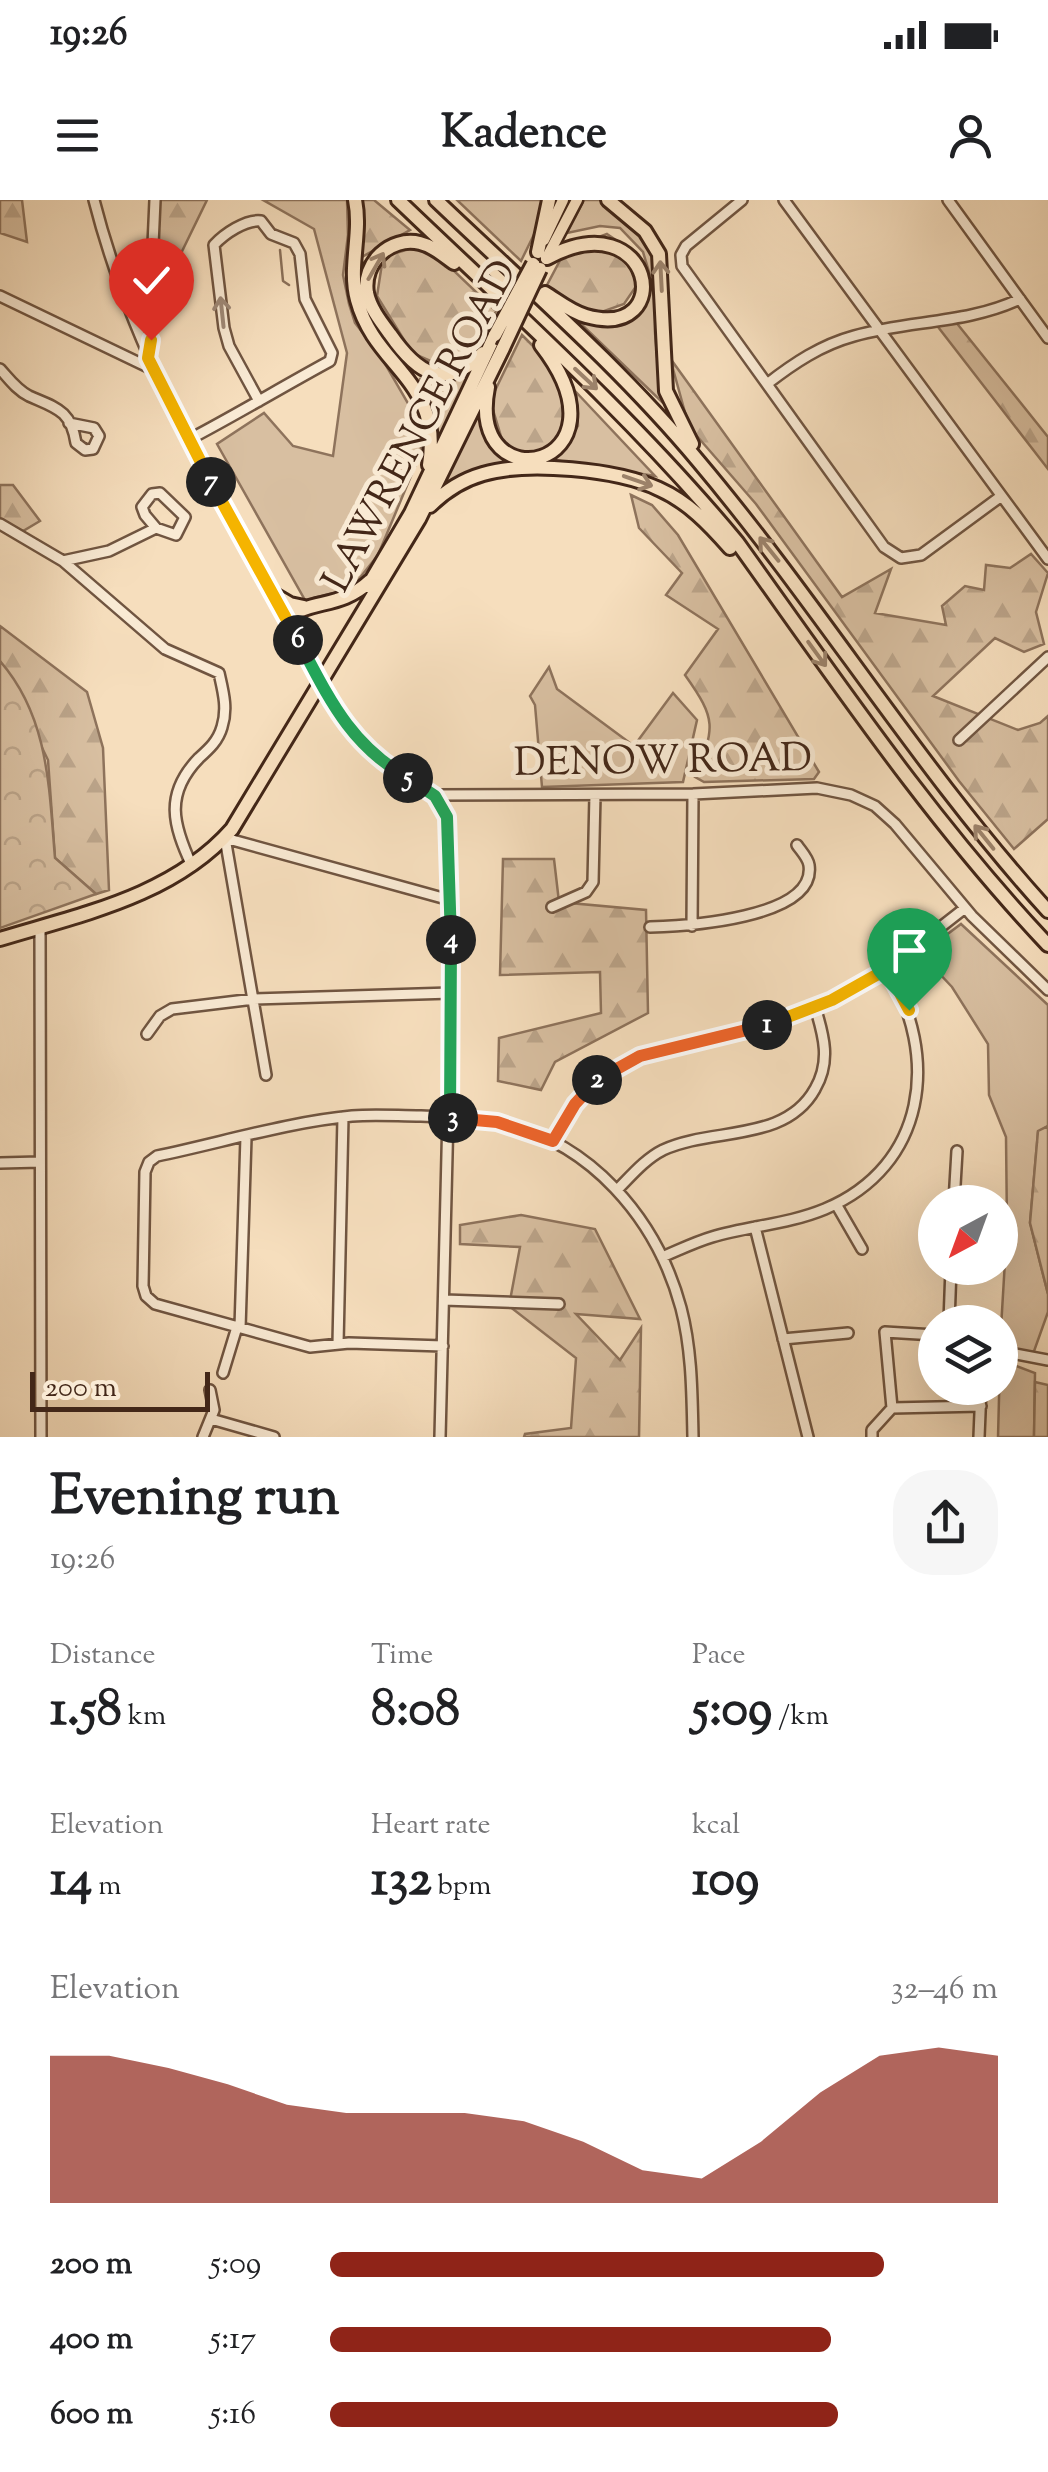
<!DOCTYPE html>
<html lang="en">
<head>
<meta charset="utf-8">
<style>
  :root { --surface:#fff; --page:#f6f6f6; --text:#202124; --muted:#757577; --accent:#8f2418 }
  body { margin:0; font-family:"Sorts Mill Goudy",serif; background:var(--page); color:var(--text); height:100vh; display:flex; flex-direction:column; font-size:38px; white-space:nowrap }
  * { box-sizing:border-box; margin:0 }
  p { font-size:32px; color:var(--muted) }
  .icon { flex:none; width:55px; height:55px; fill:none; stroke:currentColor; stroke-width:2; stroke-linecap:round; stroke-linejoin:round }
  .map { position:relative; height:1237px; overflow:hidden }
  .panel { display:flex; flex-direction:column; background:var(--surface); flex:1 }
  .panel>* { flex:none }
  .needle { width:65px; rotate:221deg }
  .fabs { position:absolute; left:918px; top:985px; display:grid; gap:20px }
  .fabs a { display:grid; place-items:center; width:100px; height:100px; border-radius:50%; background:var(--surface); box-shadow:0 10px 40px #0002; font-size:50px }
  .scale { position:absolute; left:30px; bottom:25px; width:180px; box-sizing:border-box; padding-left:10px; border:5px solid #432718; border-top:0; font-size:28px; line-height:35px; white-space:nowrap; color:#432718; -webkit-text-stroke:8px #f9ead4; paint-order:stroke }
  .pin { position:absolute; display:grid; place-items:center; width:85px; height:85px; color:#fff; margin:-102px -42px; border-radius:50% 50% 50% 0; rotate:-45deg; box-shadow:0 0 10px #0007 }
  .pin .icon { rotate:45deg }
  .km { position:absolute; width:50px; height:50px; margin:-25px; border-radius:50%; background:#222; color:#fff; font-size:28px; line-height:50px; text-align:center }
  .round { display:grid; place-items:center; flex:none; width:105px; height:105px; border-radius:40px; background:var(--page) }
  .overview { display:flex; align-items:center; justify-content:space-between; height:170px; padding:0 50px }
  h1 { font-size:55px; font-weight:800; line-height:75px }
  .metrics { display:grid; grid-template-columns:repeat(3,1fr); gap:15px; height:170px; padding:10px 50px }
  .metrics div { display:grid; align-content:center }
  .metrics b { font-size:50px; font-weight:800 }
  .metrics small { font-size:28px; font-weight:400 }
  .metrics p { font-size:28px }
  .chart { height:280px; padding:20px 50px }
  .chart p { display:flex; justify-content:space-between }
  .chart svg { width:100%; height:180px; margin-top:10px; fill:var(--accent); opacity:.7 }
  ul { padding:0 50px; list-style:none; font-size:32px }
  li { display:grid; grid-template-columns:160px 120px 1fr; align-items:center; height:75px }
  li i { height:25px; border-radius:12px; background:var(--accent) }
  .status { display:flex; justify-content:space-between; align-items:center; height:70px; padding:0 50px; background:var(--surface); direction:ltr }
  .status svg { height:28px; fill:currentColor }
  header { display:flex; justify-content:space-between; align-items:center; height:130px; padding:0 50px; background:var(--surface); font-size:45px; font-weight:800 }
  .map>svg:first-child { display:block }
  .grass { fill:#d8bfa1; stroke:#8e735c; stroke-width:2.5 }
  .forest { fill:url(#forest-firs); stroke:#8e735c; stroke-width:2.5 }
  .park { fill:url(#park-crowns); stroke:#8e735c; stroke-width:2.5 }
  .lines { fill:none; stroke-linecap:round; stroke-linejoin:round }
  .stream { stroke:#8a7059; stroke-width:2.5 }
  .minor-casing { stroke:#705541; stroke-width:14 }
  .major-casing { stroke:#432718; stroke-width:15 }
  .highway-casing { stroke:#432718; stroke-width:18 }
  .minor { stroke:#f9ead4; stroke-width:9 }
  .major { stroke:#f6debd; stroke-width:10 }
  .highway { stroke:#f6debd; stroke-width:12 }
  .highway-bridge-casing { stroke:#432718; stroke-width:18; stroke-linecap:butt }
  .highway-bridge { stroke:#f6debd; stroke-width:12 }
  .oneway { stroke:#9c826a }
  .oneway2 { stroke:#9e8876 }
  .split-1-casing { stroke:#fff; stroke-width:20 }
  .split-2-casing { stroke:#fff; stroke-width:20 }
  .split-3-casing { stroke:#fff; stroke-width:20 }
  .split-4-casing { stroke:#fff; stroke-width:20 }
  .split-5-casing { stroke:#fff; stroke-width:20 }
  .split-6-casing { stroke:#fff; stroke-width:20 }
  .split-7-casing { stroke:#fff; stroke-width:20 }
  .split-8-casing { stroke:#fff; stroke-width:20 }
  .split-1 { stroke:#f5b400; stroke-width:12 }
  .split-2 { stroke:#f0652b; stroke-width:12 }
  .split-3 { stroke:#f0652b; stroke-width:12 }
  .split-4 { stroke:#22a559; stroke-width:12 }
  .split-5 { stroke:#22a559; stroke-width:12 }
  .split-6 { stroke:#22a559; stroke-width:12 }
  .split-7 { stroke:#f5b400; stroke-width:12 }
  .split-8 { stroke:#f5b400; stroke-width:12 }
  .labels { text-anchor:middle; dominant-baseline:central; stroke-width:10; stroke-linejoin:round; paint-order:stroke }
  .street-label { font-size:40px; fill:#432718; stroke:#f9ead4 }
</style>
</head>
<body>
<div class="status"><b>19:26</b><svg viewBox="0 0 49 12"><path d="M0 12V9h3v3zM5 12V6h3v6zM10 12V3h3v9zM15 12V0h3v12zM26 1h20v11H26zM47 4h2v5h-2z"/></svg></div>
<header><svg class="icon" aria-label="menu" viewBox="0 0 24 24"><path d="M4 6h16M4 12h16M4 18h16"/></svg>Kadence<svg class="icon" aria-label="person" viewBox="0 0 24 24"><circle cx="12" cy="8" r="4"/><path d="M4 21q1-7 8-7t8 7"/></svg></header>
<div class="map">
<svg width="1048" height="1237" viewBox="0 0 1048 1237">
  <defs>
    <pattern id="forest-firs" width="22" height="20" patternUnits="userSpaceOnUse" patternTransform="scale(2.5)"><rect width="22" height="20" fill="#d8bfa1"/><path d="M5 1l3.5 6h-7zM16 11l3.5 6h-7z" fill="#bba48a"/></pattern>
    <pattern id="park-crowns" width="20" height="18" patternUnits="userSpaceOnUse" patternTransform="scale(2.5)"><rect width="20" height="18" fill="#d8bfa1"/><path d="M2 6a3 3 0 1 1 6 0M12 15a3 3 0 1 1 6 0" fill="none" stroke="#bba48a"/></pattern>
  </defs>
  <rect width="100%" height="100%" fill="#f6debd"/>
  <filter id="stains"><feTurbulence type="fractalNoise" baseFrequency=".002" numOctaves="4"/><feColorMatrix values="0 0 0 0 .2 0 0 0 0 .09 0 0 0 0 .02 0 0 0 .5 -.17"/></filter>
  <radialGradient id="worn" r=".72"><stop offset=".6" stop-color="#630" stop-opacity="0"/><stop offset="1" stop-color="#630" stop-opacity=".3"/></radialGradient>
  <path class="grass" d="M263 0H347L348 35 343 75 349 104 355 123 380 155 420 224 421 252 378 355 351 389 305 400 217 244 264 213 293 246 333 256 347 153 314 29Z
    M457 0H551L521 61Z
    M584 0H602L646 39 656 61 655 133 661 201 580 123H618L641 105 650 75 643 52 620 28 600 26 567 33Z
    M472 173 437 247 436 217 420 188V179L449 183Z
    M576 192 655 276 554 260 578 226Z
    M479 210C484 238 490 253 516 266L442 288Z
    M549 467 557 489 634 546 673 493 697 520 683 582 542 587 535 505 530 496Z
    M961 724 1048 805V926L1038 932 1030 1023 1048 1094V1112L1033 1154 1000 1145 1007 1027 1006 937 989 895 988 844 952 787 921 754Z
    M1000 1160 1035 1173 1034 1237H998Z"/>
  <path class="forest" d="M0 0H22L27 42 0 33Z
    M156 0H207L149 119 133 81 154 75Z
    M360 0H374L410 30 360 58Z
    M607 34 635 53 639 82 624 104 596 114 563 101 547 85 566 49Z
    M419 46 429 47 496 111 477 152 449 169 412 153 377 96 383 57Z
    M955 121 1048 237V269L935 123Z
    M522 135 556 169 570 213 551 250 528 256 503 243 493 210 488 205Z
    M670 158 842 397 891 369 875 413 946 425 942 406 965 386 984 390 986 365 1010 368 1031 354 1048 373 1036 412 1044 444 1024 452 995 438 933 496 1018 530 1040 523 1048 516V619L1014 649 959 581 756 304 689 227Z
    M0 285H13L40 321 23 331 0 322Z
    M631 295 652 305 678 335 819 572 814 579 704 582 695 577C715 527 717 520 685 475L718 429 666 395 682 373 639 328Z
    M0 426 87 492 103 548 109 690 96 694 55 658 48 560 0 461Z
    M503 659H554L559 702 646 710 648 813 555 862 541 890 498 881 499 838 601 813 600 772 500 775Z
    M1048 926V1094L1030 1023 1038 931Z
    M521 1015 595 1029 640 1119 576 1114 620 1160 641 1128 639 1237H524L525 1234 571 1228 576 1158 509 1106 520 1047 460 1044V1025Z
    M1035 1182 1048 1185V1237H1034Z"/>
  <path class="park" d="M0 461C49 517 49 588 55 658L96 694 0 728Z"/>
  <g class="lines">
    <path class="stream" d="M280 50 283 81 289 85"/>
    <defs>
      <path id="minor" d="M94 0C130 142 202 267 273 394 298 438 319 485 347 527 357 541 370 554 385 564 408 581 437 588 447 617L451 793 440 1237
        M742 0 686 46 681 55 682 66 884 347 901 358 921 355 1000 297
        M784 0 1048 359
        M948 0 1048 138
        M0 96 152 169
        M148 157 155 0
        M0 169C9 179 17 190 29 196 56 208 71 210 76 243L85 250 93 249 99 236 94 228 69 223
        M767 184C794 163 821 145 854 136 910 120 967 124 1020 99
        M188 240C236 215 282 187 330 161L332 153 305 99 300 54 294 43 271 34 261 21C246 19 224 34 214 45L224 128 229 146 259 201
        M0 324 63 361 165 449 219 473C223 491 228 508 222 527 218 541 209 549 199 558 164 594 173 625 192 666
        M63 361 109 351 156 328 176 335 185 317 160 293 152 294 142 307 145 315 156 328
        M959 540 1048 457
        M435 595 693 594 817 588 851 595 875 606 895 624 972 716 1048 790
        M552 707 586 692 593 682 595 595
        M692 726 693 594
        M40 727 41 1237
        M650 727C683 726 817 719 809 665 808 658 801 651 797 645
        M147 834 160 816 172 809 254 799 451 793
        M266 875 225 638 450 700
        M553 941 583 894 615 867 640 855 749 831 815 807 887 769 965 708
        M0 963 40 962
        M617 990C631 976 645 959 663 950 712 927 785 943 815 889 831 862 824 836 815 807
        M954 1002 957 951
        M836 1004 862 1049
        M755 1027 808 1237
        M662 1057C679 1050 695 1042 712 1037 749 1026 789 1024 825 1009 927 966 940 856 887 769
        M444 1100 559 1104
        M949 1122 951 1068
        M240 1128 246 937
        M783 1139 848 1133
        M338 1144 343 917
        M443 1146 349 1143 310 1147 155 1104 146 1096 143 1086 145 972 149 962 157 956C220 943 288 922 352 916 375 914 398 916 421 916 446 917 472 917 497 922 590 940 657 1019 681 1108 692 1150 692 1194 693 1237
        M1000 1151 1048 1160
        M223 1173 237 1127
        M892 1208 885 1132 935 1135
        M211 1219 274 1237
        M203 1237 214 1210 210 1190
        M872 1237V1230L892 1208 981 1206
        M979 1237 981 1188"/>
      <path id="major" d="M544 40 563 0
        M546 59 577 0"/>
      <path id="highway" d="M355 0C362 33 348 67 357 100 375 168 443 180 429 265
        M398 0C514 111 634 218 737 342 836 480 931 621 1048 745
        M436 0C525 85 620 167 699 262 821 407 920 570 1048 711
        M608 0 645 31 659 54 666 191 692 244
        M538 52 549 0
        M454 63C443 55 433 46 420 43 390 36 362 63 367 93 370 108 381 122 390 134 417 173 444 192 483 153
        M545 93C558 101 571 112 586 116 678 142 654 0 547 58
        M488 187C465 305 637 269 541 145
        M430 306C445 291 462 280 483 274 527 261 617 269 659 289 688 302 709 324 730 348
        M368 386 411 313 495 135
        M273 394 290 404 304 407
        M286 417C316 399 341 408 370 381
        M0 739C82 714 173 696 232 629L419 319 503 148"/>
    </defs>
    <use href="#minor" class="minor-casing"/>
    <use href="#major" class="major-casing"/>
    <use href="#highway" class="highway-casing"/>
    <use href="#minor" class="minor"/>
    <use href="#major" class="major"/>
    <use href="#highway" class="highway"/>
    <defs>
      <path id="highway-bridge" d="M495 135 533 64
        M503 148 540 69"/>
    </defs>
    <use href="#highway-bridge" class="highway-bridge-casing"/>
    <use href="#highway-bridge" class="highway-bridge"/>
  </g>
  <defs><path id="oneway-shaft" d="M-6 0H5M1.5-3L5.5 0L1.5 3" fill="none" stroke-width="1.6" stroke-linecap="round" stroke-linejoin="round" transform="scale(2.5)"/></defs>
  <g class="oneway">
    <use href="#oneway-shaft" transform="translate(376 66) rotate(-60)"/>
    <use href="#oneway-shaft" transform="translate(661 76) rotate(-93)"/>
    <use href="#oneway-shaft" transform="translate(586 179) rotate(43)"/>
    <use href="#oneway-shaft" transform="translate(638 281) rotate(19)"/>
    <use href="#oneway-shaft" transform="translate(769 349) rotate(-129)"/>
    <use href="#oneway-shaft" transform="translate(817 454) rotate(54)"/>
    <use href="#oneway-shaft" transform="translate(984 637) rotate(-129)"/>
  </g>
  <use class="oneway2" href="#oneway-shaft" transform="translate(222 112) rotate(-96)"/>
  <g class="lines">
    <defs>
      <path id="split-1" d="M767 825 832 800 887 769 909 810"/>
      <path id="split-2" d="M597 880 640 856 767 825"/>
      <path id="split-3" d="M453 918 497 922 553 941 575 904 597 880"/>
      <path id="split-4" d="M451 740 450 918H453"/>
      <path id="split-5" d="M408 578 435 596 447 617 451 740"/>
      <path id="split-6" d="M298 440C329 498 349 544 408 578"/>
      <path id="split-7" d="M211 282 298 440"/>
      <path id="split-8" d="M151 140 148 158 211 282"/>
    </defs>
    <use href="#split-1" class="split-1-casing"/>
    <use href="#split-2" class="split-2-casing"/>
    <use href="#split-3" class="split-3-casing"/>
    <use href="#split-4" class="split-4-casing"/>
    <use href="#split-5" class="split-5-casing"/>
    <use href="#split-6" class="split-6-casing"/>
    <use href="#split-7" class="split-7-casing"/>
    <use href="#split-8" class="split-8-casing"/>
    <use href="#split-1" class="split-1"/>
    <use href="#split-2" class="split-2"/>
    <use href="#split-3" class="split-3"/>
    <use href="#split-4" class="split-4"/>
    <use href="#split-5" class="split-5"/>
    <use href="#split-6" class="split-6"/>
    <use href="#split-7" class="split-7"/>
    <use href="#split-8" class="split-8"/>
  </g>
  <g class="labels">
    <g class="street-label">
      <text transform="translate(422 227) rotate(-62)">LAWRENCE ROAD</text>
      <text transform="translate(663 563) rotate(-1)">DENOW ROAD</text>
    </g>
  </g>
  <rect width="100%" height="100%" filter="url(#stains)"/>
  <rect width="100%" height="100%" fill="url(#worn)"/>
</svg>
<div class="fabs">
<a><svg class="needle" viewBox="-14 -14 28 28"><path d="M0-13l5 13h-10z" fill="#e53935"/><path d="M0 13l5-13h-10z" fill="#757577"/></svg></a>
<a><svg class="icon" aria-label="layers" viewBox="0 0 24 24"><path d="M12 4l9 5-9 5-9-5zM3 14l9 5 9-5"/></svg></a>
</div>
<div class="scale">200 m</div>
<div class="pin" style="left:909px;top:810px;background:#1e9e55"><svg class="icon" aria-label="arrive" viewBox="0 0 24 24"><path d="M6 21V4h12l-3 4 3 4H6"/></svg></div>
<div class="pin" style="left:151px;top:140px;background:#d93025"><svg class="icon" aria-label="check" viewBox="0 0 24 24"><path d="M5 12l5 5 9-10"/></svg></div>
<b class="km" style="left:767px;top:825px">1</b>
<b class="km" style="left:597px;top:880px">2</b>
<b class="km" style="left:453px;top:918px">3</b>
<b class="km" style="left:451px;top:740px">4</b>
<b class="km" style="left:408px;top:578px">5</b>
<b class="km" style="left:298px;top:440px">6</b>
<b class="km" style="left:211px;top:282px">7</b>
</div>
<section class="panel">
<div class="overview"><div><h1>Evening run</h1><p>19:26</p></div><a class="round"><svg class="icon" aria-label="share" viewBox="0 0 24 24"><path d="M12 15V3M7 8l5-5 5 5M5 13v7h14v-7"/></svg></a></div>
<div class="metrics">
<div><p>Distance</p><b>1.58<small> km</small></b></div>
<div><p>Time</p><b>8:08</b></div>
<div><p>Pace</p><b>5:09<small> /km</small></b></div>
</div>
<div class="metrics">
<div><p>Elevation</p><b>14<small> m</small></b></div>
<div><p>Heart rate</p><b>132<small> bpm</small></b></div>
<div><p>kcal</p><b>109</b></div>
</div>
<div class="chart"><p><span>Elevation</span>32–46 m</p>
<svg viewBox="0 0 160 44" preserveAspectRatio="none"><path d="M0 44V8L10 8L20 11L30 15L40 20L50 22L60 22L70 22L80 24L90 29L100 36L110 38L120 29L130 17L140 8L150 6L160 8V44z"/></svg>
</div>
<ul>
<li><b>200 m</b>5:09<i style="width:83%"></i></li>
<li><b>400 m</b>5:17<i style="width:75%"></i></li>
<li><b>600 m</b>5:16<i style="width:76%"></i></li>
</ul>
</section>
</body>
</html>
